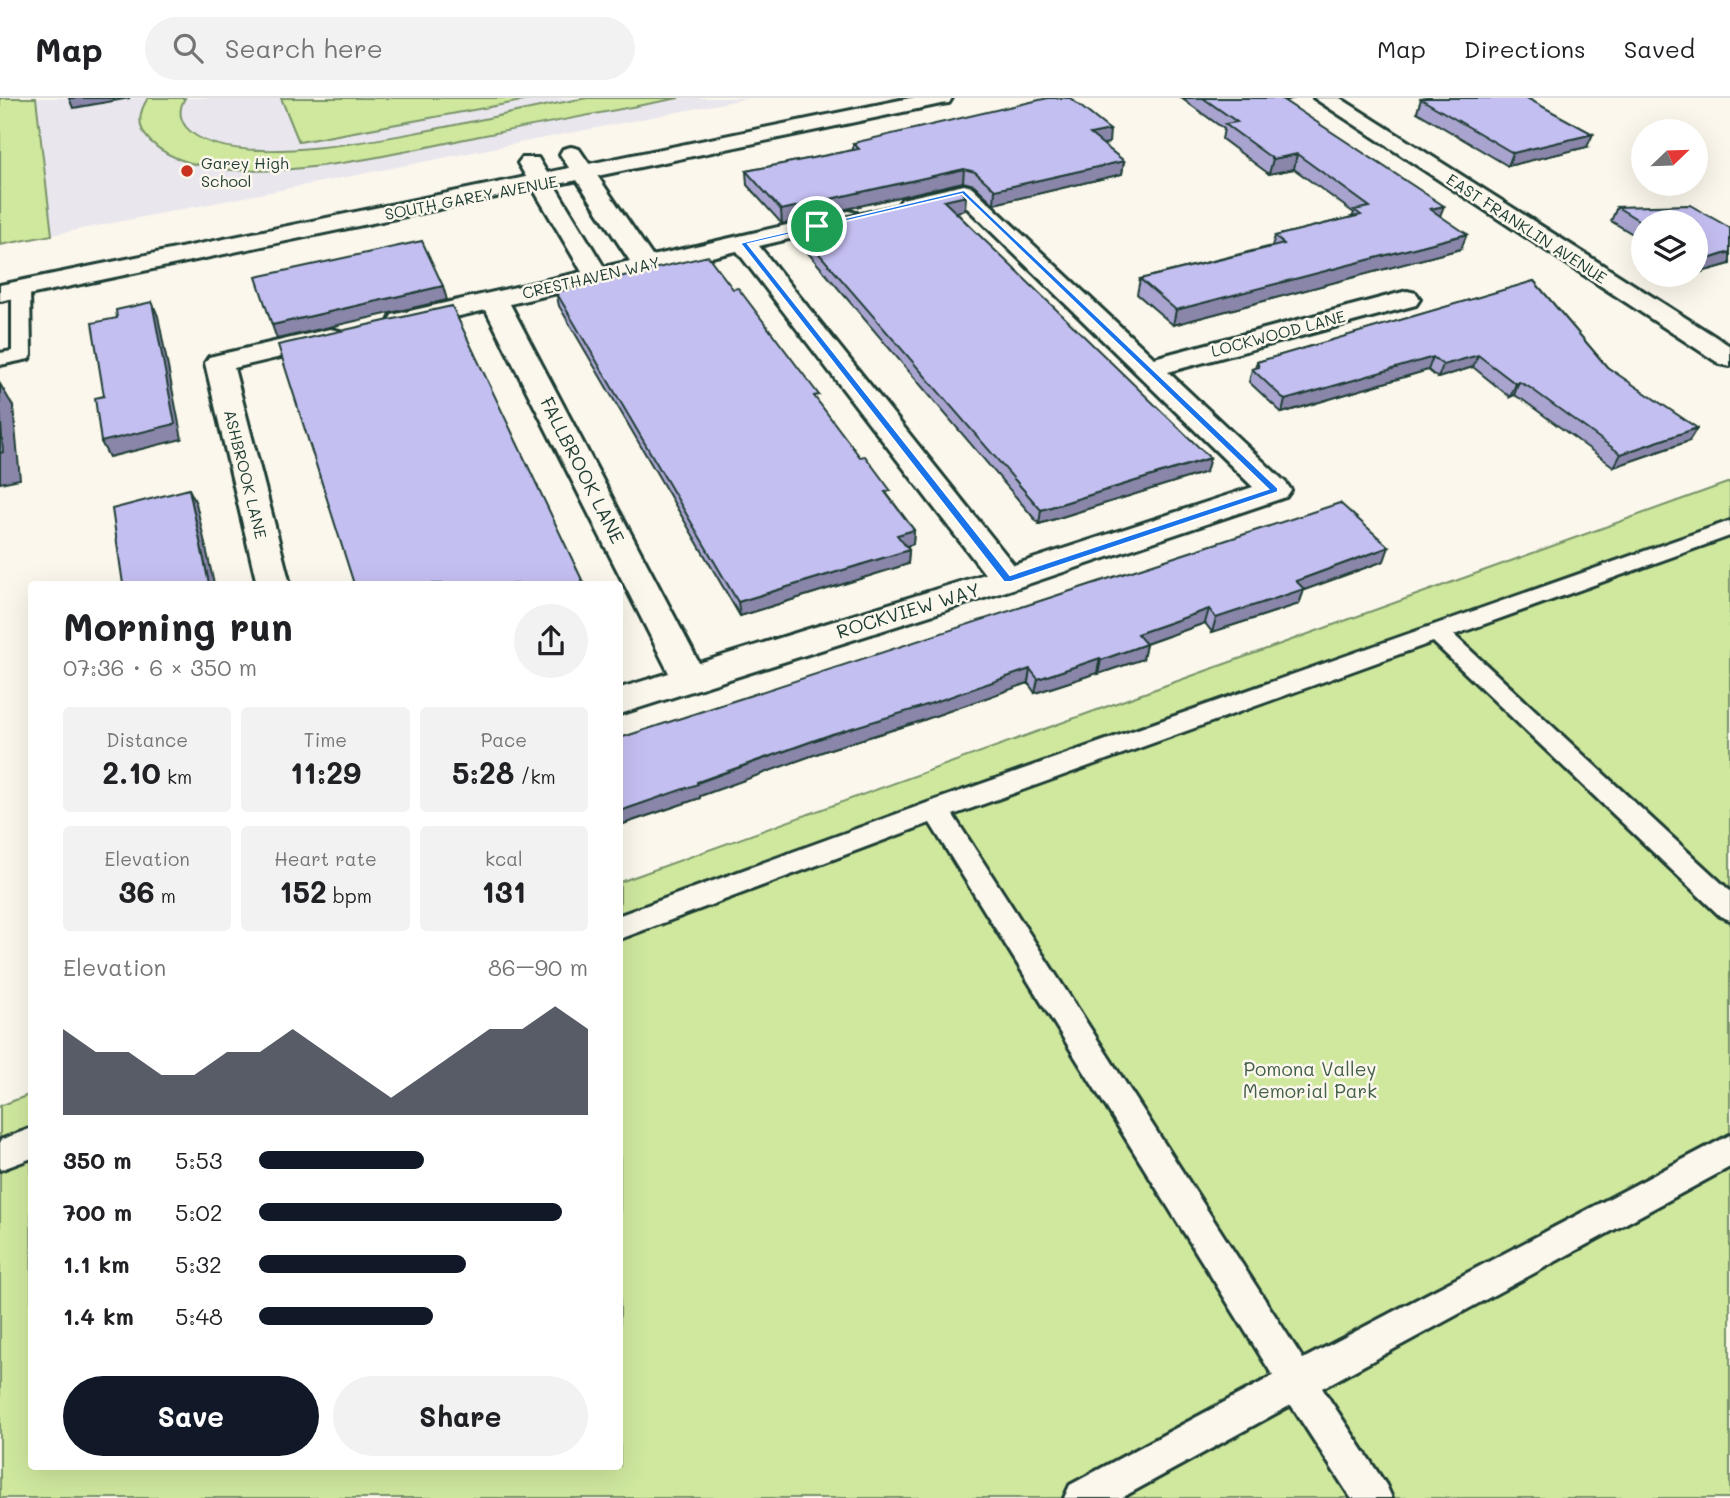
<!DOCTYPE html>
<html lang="en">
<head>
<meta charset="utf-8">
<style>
  :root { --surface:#fff; --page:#f2f2f2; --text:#202124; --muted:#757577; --line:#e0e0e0; --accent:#111827 }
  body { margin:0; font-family:Mali,sans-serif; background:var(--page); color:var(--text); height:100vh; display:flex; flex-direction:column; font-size:26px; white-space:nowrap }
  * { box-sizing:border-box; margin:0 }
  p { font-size:23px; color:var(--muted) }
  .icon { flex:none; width:38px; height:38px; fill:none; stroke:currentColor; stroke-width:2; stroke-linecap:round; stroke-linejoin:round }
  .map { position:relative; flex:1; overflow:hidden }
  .drawer { position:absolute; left:28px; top:483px; width:595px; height:889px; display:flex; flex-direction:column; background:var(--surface); border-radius:7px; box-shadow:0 7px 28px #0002 }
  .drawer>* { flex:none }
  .needle { width:46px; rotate:67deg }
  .fabs { position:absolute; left:1631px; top:21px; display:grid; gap:14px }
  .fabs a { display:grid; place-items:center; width:77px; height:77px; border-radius:50%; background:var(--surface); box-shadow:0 7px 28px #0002; font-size:35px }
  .pin { position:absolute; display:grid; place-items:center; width:60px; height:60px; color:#fff; margin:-30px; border:4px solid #fff; border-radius:50%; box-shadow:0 2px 7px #0007 }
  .round { display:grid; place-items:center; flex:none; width:74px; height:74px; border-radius:37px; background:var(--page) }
  .overview { display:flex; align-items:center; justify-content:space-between; height:119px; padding:0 35px }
  h1 { font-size:38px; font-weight:700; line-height:52px }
  .metrics { display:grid; grid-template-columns:repeat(3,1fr); gap:10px; height:119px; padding:7px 35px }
  .metrics div { display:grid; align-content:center; border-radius:7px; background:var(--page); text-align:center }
  .metrics b { font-size:30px; font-weight:700 }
  .metrics small { font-size:19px; font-weight:400 }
  .metrics p { font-size:19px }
  .chart { height:196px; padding:14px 35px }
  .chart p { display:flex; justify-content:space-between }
  .chart svg { width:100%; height:126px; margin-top:7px; fill:var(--accent); opacity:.7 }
  .primary-button { display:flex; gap:14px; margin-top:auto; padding:14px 35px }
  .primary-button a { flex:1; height:80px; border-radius:42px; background:var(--accent); color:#fff; font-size:28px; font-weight:700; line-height:80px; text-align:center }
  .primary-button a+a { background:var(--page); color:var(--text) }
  ul { padding:0 35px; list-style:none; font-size:23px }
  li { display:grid; grid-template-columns:112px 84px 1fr; align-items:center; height:52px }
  li i { height:18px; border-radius:9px; background:var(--accent) }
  header { display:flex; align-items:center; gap:42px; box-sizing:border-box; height:98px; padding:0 35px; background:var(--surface); border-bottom:2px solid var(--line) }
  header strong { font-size:33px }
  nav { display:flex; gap:38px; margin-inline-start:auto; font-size:24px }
  .search { width:490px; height:63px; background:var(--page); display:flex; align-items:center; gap:18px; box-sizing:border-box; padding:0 24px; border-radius:38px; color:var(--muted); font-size:26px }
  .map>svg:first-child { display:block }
  .built { fill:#eae6ee }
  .green { fill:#cfe89e; stroke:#779269; stroke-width:2 }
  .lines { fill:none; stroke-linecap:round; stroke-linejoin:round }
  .service-casing { stroke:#1f3d34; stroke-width:6 }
  .minor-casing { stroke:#1f3d34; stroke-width:6 }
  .tertiary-casing { stroke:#1f3d34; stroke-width:6 }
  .primary-casing { stroke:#1f3d34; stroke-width:6 }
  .service { fill:#fbf7ec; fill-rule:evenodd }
  .minor { fill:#fbf7ec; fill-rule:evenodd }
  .tertiary { fill:#fbf7ec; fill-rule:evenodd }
  .primary { fill:#fbf7ec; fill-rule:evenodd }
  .wall { fill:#a9a4cf; stroke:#1f3d34; stroke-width:2 }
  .shaded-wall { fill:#8986a9; stroke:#1f3d34; stroke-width:2 }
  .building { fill:#c4bff1; stroke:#1f3d34; stroke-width:2 }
  .route { fill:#1a73e8; stroke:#fff; stroke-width:2; fill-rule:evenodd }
  .poi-dot { fill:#c8321e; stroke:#fbf7ec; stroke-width:2.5 }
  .labels { text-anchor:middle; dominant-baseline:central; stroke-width:5; stroke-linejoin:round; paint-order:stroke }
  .far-poi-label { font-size:16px; fill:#1f3d34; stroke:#fbf7ec; text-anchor:start }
  .far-street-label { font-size:16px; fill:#1f3d34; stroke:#fbf7ec }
  .street-label { font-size:19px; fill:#1f3d34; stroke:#fbf7ec }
  .park-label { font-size:19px; fill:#425f49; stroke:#fbf7ec }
</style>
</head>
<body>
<header>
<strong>Map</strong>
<div class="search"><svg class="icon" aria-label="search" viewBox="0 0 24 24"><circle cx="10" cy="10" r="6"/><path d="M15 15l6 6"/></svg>Search here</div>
<nav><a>Map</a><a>Directions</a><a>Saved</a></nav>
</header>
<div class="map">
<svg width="1730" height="1400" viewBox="0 0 1730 1400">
  <rect width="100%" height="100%" fill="#fbf7ec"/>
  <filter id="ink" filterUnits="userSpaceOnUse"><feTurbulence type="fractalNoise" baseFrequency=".0143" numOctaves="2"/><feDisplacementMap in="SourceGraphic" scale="14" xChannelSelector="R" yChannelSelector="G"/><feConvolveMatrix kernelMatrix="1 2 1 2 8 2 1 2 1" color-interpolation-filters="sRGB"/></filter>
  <g filter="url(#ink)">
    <path class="built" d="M0 0H749L0 147Z"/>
    <path class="green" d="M0 0H36L52 137 0 147Z
      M148 0H185C179 10 179 20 186 29 236 91 511 10 588 0 617 0 649 0 679 0 612 13 546 25 480 38 402 53 213 105 150 43 137 30 138 15 148 0Z
      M281 0H538L299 44Z
      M1730 384V1400H0V1008L31 996 32 1368H620V784Z"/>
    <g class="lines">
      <defs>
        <path id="service" d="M21 185 30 190 31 257 29 261 0 267V255L12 253V190Z
          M1730 423V438L1454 537 1730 793V822L1720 818 1433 544 953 717 1303 1261 1730 1037V1069L1322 1290 1386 1387 1392 1400H1351L1291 1307 1121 1400H1064L1070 1387 1273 1278 930 725 620 841V817L927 705Z
          M32 1030V1060L0 1072V1042Z"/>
        <path id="minor" d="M571 49 579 51 652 158 848 113 857 115 860 120 857 125 759 148 1014 467 1253 389 959 102 911 113 902 111 899 106 902 101 964 87 972 89 1154 260 1407 193 1416 195 1420 201 1416 207 1168 274 1286 385 1291 392 1286 399 1019 489 620 616V590L669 575 486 212 402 231 392 229 389 223 392 217 582 174 518 65 522 60H538L604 169 630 163 560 56 563 51ZM737 153 985 476 699 565 510 206Z
          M330 231 340 233 344 239 340 245 234 270 290 486H257L205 265 209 259Z"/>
        <path id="tertiary" d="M1314 0H1340L1730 248V268L1720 266Z"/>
        <path id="primary" d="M910 0H952L949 5 941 6 0 203V187Z"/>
      </defs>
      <use href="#service" class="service-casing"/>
      <use href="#minor" class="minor-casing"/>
      <use href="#tertiary" class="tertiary-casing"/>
      <use href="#primary" class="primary-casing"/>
      <use href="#service" class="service"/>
      <use href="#minor" class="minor"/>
      <use href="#tertiary" class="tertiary"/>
      <use href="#primary" class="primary"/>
    </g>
    <path class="wall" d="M1181 0H1295L1284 3 1440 118 1461 151 1173 227 1137 196 1140 181 1272 148 1275 138 1352 119 1354 115 1294 71 1269 76 1222 41 1224 31Z
      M1421 1 1587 49 1508 68 1417 14Z
      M853 45H1109L1102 46 1124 63 1122 76 994 106 974 87 963 84 782 126 747 87 746 73 853 52Z
      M1617 109 1730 130V166L1698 175 1696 174V124H1643V142L1611 123Z
      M965 112 956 114 1206 374 1039 426 797 142 796 129Z
      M1534 183 1607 269 1689 343 1614 369 1523 302 1514 297 1510 299 1473 269 1438 280 1428 272 1282 315 1249 284 1252 271 1255 270 1257 264Z
      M556 194 819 305 914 432 913 446 906 449 909 452 908 466 740 518 559 208Z
      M1384 463 1304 492 1299 506 1212 534 1205 525 1146 546 1143 561 1098 576 1097 575 1035 595 1028 585 915 625 833 650 700 698V700L620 727V640Z"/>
    <path class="shaded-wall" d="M69 0H130L73 10Z
      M1267 0H1295L1265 7Z
      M1110 32 1109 45 1088 49 1090 36Z
      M1593 36 1587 49 1508 68 1513 55Z
      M1297 56 1294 71 1269 76 1273 61Z
      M1124 63 1122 76 994 106 995 92Z
      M964 71 963 84 782 126 781 112Z
      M966 98 965 112 944 117V103Z
      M1444 108 1438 123 1430 111Z
      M1467 136 1461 151 1173 227 1176 212Z
      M1730 154V166L1698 175 1705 162Z
      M443 188 447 202 277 241 272 227Z
      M152 204 158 218 182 341 109 359 101 344Z
      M1478 257 1473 269 1438 280 1443 267Z
      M1433 259 1428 272 1282 315 1285 302Z
      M1519 284 1514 297 1510 299 1516 286Z
      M0 286 13 308 20 381 0 385Z
      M1697 330 1689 343 1614 369 1621 356Z
      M1210 360 1206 374 1039 426 1041 412Z
      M189 391 196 405 214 486H209Z
      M914 432 913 446 897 451V437Z
      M1389 449 1384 463 1304 492 1299 506 1212 534 1216 520 1296 483Z
      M909 452 908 466 740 518 738 504Z
      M1209 511 1205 525 1134 550 1137 536Z
      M1146 546 1143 561 1098 576 1101 562Z
      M1100 560 1097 575 1035 595 1038 581Z
      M1030 571 1028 585 915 625 833 650 700 698V700L620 727V713L832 636Z"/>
    <path class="building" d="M1048 0H1070L1110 32 1090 36 1124 63 995 92 975 74 964 71 781 112 746 73 859 51 853 45Z
      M1203 0H1280L1444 108 1430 111 1467 136 1176 212 1140 181 1284 146 1275 138 1361 117 1354 112 1370 109 1297 56 1273 61 1225 26 1237 24Z
      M1426 0H1527L1593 36 1513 55 1421 1Z
      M959 91 966 98 944 103 1210 360 1041 412 796 129Z
      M1690 107 1730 130V154L1705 162 1696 156V124L1643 125 1617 109Z
      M422 143 443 188 272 227 256 179Z
      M708 158 733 191 738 190 819 297 814 298 860 359 865 358 891 393 885 394 914 432 897 437 909 452 738 504 556 194Z
      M1534 183 1607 269 1697 330 1621 356 1529 289 1519 284 1516 286 1478 257 1443 267 1433 259 1285 302 1252 271 1259 269 1257 264Z
      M152 204 175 326 101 344 95 300 104 298 92 225 117 220 116 212Z
      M452 208 584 486H354L278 247Z
      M0 311 3 354 0 355Z
      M189 391 209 486H123L112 411Z
      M1340 405 1389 449 1296 483 1304 491 1216 520 1209 511 1137 536 1146 546 1101 562 1100 560 1038 581 1030 571 915 611 832 636 697 684 698 686 620 713V640Z"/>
  </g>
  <path class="route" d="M964 92 1278 390V394L1011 484H1004L740 145ZM962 96 1268 391 1010 477 748 146Z"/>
  <circle class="poi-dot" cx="187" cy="73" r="7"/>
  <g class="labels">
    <g class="far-poi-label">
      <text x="201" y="64">Garey High<tspan x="201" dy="18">School</tspan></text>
    </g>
    <g class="far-street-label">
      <text transform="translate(471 99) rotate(-11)">SOUTH GAREY AVENUE</text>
      <text transform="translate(1527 130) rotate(33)">EAST FRANKLIN AVENUE</text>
      <text transform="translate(591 179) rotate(-13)">CRESTHAVEN WAY</text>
      <text transform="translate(1278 235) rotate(-15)">LOCKWOOD LANE</text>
      <text transform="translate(246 376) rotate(76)">ASHBROOK LANE</text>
    </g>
    <g class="street-label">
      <text transform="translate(583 372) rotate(63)">FALLBROOK LANE</text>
      <text transform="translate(908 512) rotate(-17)">ROCKVIEW WAY</text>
    </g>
    <g class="park-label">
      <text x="1310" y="970">Pomona Valley<tspan x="1310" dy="22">Memorial Park</tspan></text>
    </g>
  </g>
</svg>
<div class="fabs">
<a><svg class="needle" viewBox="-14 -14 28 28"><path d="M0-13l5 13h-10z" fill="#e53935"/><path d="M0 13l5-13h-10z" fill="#757577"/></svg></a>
<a><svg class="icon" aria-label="layers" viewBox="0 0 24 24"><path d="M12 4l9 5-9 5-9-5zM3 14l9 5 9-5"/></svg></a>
</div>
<div class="pin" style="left:817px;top:128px;background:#1e9e55"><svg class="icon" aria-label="arrive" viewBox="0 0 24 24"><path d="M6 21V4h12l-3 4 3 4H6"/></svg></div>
<section class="drawer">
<div class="overview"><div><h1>Morning run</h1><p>07:36 · 6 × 350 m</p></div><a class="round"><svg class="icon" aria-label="share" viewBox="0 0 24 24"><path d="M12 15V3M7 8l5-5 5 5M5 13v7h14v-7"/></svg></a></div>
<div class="metrics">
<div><p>Distance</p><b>2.10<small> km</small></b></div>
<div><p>Time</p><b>11:29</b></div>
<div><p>Pace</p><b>5:28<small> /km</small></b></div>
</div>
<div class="metrics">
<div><p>Elevation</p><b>36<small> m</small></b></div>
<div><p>Heart rate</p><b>152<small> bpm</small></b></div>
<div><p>kcal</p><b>131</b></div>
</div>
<div class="chart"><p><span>Elevation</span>86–90 m</p>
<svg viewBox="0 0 160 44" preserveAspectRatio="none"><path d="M0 44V14L10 22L20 22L30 30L40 30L50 22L60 22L70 14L80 22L90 30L100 38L110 30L120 22L130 14L140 14L150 6L160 14V44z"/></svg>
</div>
<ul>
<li><b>350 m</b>5:53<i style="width:50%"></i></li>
<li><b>700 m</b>5:02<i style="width:92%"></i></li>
<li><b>1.1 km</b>5:32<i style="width:63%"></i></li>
<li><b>1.4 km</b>5:48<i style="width:53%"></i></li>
</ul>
<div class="primary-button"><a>Save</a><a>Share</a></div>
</section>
</div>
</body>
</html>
